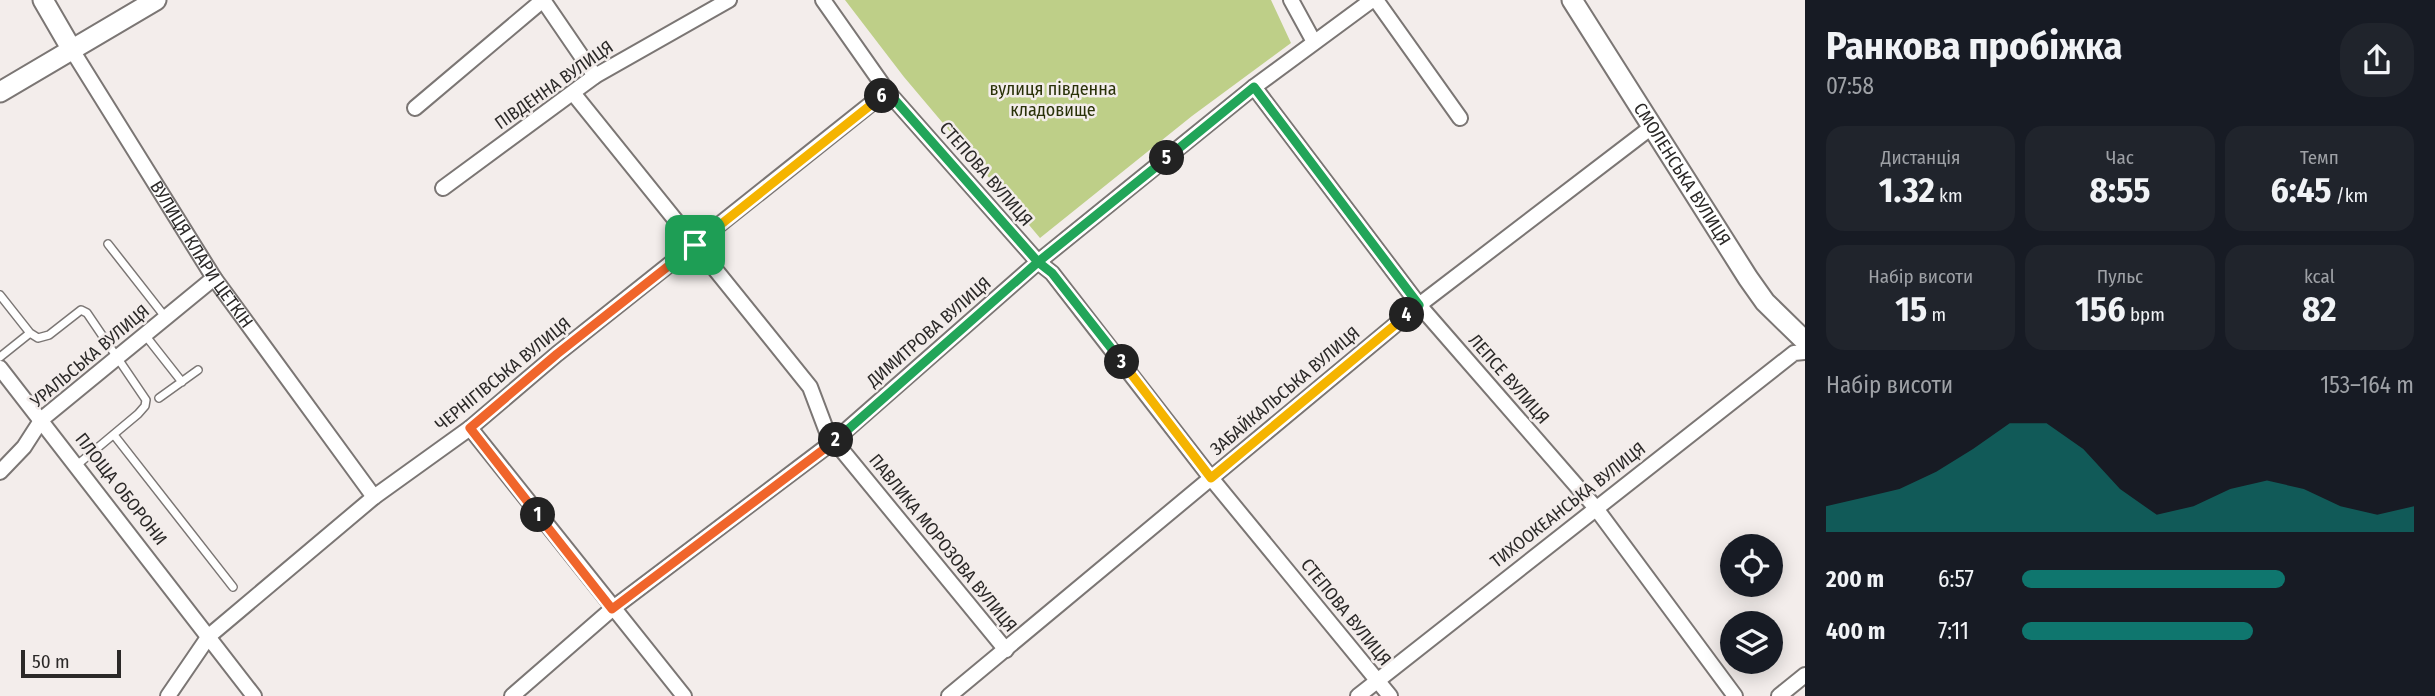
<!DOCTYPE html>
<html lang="uk">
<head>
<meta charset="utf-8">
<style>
  :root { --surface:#171b24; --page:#20242c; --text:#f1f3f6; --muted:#9ea1a6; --accent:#0f766e }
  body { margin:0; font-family:"Fira Sans Condensed",sans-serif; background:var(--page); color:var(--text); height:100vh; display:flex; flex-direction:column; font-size:26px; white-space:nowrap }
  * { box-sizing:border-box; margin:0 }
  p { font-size:23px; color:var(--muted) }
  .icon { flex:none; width:38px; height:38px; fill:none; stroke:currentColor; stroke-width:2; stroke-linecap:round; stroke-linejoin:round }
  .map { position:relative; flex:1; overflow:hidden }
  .details { display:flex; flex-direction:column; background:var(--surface); width:630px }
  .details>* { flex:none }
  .fabs { position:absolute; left:1720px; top:534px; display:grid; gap:14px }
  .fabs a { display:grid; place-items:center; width:63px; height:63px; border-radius:50%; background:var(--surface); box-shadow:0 4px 18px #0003; font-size:35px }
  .scale { position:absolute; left:21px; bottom:18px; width:100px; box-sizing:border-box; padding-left:7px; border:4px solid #2b2928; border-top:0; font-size:19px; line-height:24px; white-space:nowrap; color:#2b2928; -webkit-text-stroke:5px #f3edeb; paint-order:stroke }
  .pin { position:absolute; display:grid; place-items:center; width:60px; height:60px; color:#fff; margin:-30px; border-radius:14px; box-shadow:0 4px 10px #0006 }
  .km { position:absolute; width:35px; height:35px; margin:-18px; border-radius:50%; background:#222; color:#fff; font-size:19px; line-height:35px; text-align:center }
  .round { display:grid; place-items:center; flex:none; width:74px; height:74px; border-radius:28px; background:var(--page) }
  .head { display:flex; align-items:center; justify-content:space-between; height:119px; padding:0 21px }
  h1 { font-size:38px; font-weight:700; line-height:52px }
  .figures { display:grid; grid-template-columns:repeat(3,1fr); gap:10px; height:119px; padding:7px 21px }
  .figures div { display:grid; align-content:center; border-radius:18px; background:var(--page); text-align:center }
  .figures b { font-size:35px; font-weight:700 }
  .figures small { font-size:19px; font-weight:400 }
  .figures p { font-size:19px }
  .chart { height:196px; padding:14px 21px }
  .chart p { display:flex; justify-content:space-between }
  .chart svg { width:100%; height:126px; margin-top:7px; fill:var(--accent); opacity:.7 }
  ul { padding:0 21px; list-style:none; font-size:23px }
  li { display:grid; grid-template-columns:112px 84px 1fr; align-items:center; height:52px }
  li i { height:18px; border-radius:9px; background:var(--accent) }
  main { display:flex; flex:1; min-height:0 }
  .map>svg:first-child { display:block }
  .green { fill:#becf88 }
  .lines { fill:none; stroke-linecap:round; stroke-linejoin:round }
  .lane-casing { stroke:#7b7674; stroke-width:10 }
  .street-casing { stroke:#7b7674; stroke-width:18 }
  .secondary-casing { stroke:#7b7674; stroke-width:23 }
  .lane { stroke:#fff; stroke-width:7 }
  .street { stroke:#fff; stroke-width:14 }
  .secondary { stroke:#fff; stroke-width:19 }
  .split-1-casing { stroke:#fff; stroke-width:14 }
  .split-2-casing { stroke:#fff; stroke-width:14 }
  .split-3-casing { stroke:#fff; stroke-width:14 }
  .split-4-casing { stroke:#fff; stroke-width:14 }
  .split-5-casing { stroke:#fff; stroke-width:14 }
  .split-6-casing { stroke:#fff; stroke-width:14 }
  .split-7-casing { stroke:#fff; stroke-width:14 }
  .split-1 { stroke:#f0652b; stroke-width:9 }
  .split-2 { stroke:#f0652b; stroke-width:9 }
  .split-3 { stroke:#22a559; stroke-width:9 }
  .split-4 { stroke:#f5b400; stroke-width:9 }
  .split-5 { stroke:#22a559; stroke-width:9 }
  .split-6 { stroke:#22a559; stroke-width:9 }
  .split-7 { stroke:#f5b400; stroke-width:9 }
  .labels { text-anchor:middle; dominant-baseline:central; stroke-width:5; stroke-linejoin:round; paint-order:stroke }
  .street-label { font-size:18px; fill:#2b2928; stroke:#f3edeb }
  .park-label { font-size:18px; fill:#293108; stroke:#f3edeb }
</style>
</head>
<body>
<main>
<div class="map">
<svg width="1805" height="696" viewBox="0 0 1805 696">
  <rect width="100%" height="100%" fill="#f3edeb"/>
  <path class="green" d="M845 0H1271L1291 43 1192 116 1040 238 904 77Z"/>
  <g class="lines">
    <defs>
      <path id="lane" d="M108 244 166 318
        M0 295 30 333 38 338 49 335 81 310 87 313 146 400 145 406 138 414 77 465
        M145 335 182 382
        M0 357 30 333
        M159 398 198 370
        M114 435 233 587"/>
      <g id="street">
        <path d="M543 0 595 76"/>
        <path d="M823 0 887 91 1038 262 1052 273 1211 478 1390 696"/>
        <path d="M1291 0 1314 42"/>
        <path d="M1376 0 1460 118"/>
        <path id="s1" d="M72 50 214 278 374 497"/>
        <path d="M1254 87 1419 305 1595 507 1735 696"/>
        <path d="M573 93 810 387 827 432 1006 650"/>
        <path d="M415 108 543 0"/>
        <path d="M443 188 595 76 729 0"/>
        <path d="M0 368 254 696"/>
        <path d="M470 428 684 696"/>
        <path d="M0 472 24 447 42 419 214 278"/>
        <path d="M168 696 209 636 374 497 470 428 557 354 887 91"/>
        <path d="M512 696 612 609 834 441 1038 262 1254 87 1372 0"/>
        <path d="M949 696 1419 305 1653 126"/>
        <path d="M1358 696 1794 353 1805 352"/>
        <path d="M1779 696 1805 675"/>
      </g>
      <g id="secondary">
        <path d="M43 0 72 50"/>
        <path id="s2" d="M1572 0 1748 278 1765 302 1805 341"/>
        <path d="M0 92 156 0"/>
      </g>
    </defs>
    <use href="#lane" class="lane-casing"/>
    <use href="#street" class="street-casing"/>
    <use href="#secondary" class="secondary-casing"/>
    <use href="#lane" class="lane"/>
    <use href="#street" class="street"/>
    <use href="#secondary" class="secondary"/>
  </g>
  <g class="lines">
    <defs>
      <path id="split-1" d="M538 515 470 428 557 354 695 245"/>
      <path id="split-2" d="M538 515 612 609 836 440"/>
      <path id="split-3" d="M836 440 1038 262 1052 273 1122 362"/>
      <path id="split-4" d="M1122 362 1211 478 1407 315"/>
      <path id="split-5" d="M1167 158 1254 87 1419 305 1407 315"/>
      <path id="split-6" d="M882 96 887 91 1038 262 1167 158"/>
      <path id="split-7" d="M695 245 882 96"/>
    </defs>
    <use href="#split-1" class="split-1-casing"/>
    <use href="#split-2" class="split-2-casing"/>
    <use href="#split-3" class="split-3-casing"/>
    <use href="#split-4" class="split-4-casing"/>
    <use href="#split-5" class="split-5-casing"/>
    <use href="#split-6" class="split-6-casing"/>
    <use href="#split-7" class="split-7-casing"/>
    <use href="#split-1" class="split-1"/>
    <use href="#split-2" class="split-2"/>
    <use href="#split-3" class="split-3"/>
    <use href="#split-4" class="split-4"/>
    <use href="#split-5" class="split-5"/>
    <use href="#split-6" class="split-6"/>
    <use href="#split-7" class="split-7"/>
  </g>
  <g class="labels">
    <g class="street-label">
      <text transform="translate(554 85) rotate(-35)">ПІВДЕННА ВУЛИЦЯ</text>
      <text transform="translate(986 174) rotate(49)">СТЕПОВА ВУЛИЦЯ</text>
      <text stroke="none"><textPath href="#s2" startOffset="206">СМОЛЕНСЬКА ВУЛИЦЯ</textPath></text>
      <text stroke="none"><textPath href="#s1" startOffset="242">ВУЛИЦЯ КЛАРИ ЦЕТКІН</textPath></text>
      <text transform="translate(929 332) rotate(-41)">ДИМИТРОВА ВУЛИЦЯ</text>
      <text transform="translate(90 356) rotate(-40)">УРАЛЬСЬКА ВУЛИЦЯ</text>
      <text transform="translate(503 374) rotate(-39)">ЧЕРНІГІВСЬКА ВУЛИЦЯ</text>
      <text transform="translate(1509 379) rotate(49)">ЛЕПСЕ ВУЛИЦЯ</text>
      <text transform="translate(1285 391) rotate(-40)">ЗАБАЙКАЛЬСЬКА ВУЛИЦЯ</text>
      <text transform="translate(121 489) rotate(52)">ПЛОЩА ОБОРОНИ</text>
      <text transform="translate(1568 505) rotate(-38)">ТИХООКЕАНСЬКА ВУЛИЦЯ</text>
      <text transform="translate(943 543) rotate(51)">ПАВЛИКА МОРОЗОВА ВУЛИЦЯ</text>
      <text transform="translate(1346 612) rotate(51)">СТЕПОВА ВУЛИЦЯ</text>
    </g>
    <g class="park-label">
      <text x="1053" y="89">вулиця південна<tspan x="1053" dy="21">кладовище</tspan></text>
    </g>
  </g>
</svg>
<div class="fabs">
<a><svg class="icon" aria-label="locate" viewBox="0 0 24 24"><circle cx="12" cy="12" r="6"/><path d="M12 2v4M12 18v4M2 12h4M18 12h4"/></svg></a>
<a><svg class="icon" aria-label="layers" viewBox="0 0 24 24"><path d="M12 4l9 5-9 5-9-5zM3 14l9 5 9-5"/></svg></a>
</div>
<div class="scale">50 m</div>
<div class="pin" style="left:695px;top:245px;background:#1e9e55"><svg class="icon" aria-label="arrive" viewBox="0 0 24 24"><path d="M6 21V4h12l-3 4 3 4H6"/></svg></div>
<b class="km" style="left:538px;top:515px">1</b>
<b class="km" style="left:836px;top:440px">2</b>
<b class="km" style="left:1122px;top:362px">3</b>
<b class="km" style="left:1407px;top:315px">4</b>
<b class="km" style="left:1167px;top:158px">5</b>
<b class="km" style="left:882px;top:96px">6</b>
</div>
<section class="details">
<div class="head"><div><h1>Ранкова пробіжка</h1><p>07:58</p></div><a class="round"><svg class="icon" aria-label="share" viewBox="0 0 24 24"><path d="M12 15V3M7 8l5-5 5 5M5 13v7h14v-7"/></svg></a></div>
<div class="figures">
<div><p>Дистанція</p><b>1.32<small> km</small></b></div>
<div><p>Час</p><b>8:55</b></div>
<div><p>Темп</p><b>6:45<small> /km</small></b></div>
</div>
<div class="figures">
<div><p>Набір висоти</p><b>15<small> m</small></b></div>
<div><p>Пульс</p><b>156<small> bpm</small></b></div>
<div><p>kcal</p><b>82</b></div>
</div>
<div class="chart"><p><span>Набір висоти</span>153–164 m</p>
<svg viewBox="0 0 160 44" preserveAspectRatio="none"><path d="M0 44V35L10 32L20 29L30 23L40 15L50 6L60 6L70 15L80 29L90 38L100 35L110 29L120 26L130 29L140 35L150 38L160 35V44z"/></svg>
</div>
<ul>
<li><b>200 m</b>6:57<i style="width:67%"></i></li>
<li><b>400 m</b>7:11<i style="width:59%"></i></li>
</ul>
</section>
</main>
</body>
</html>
